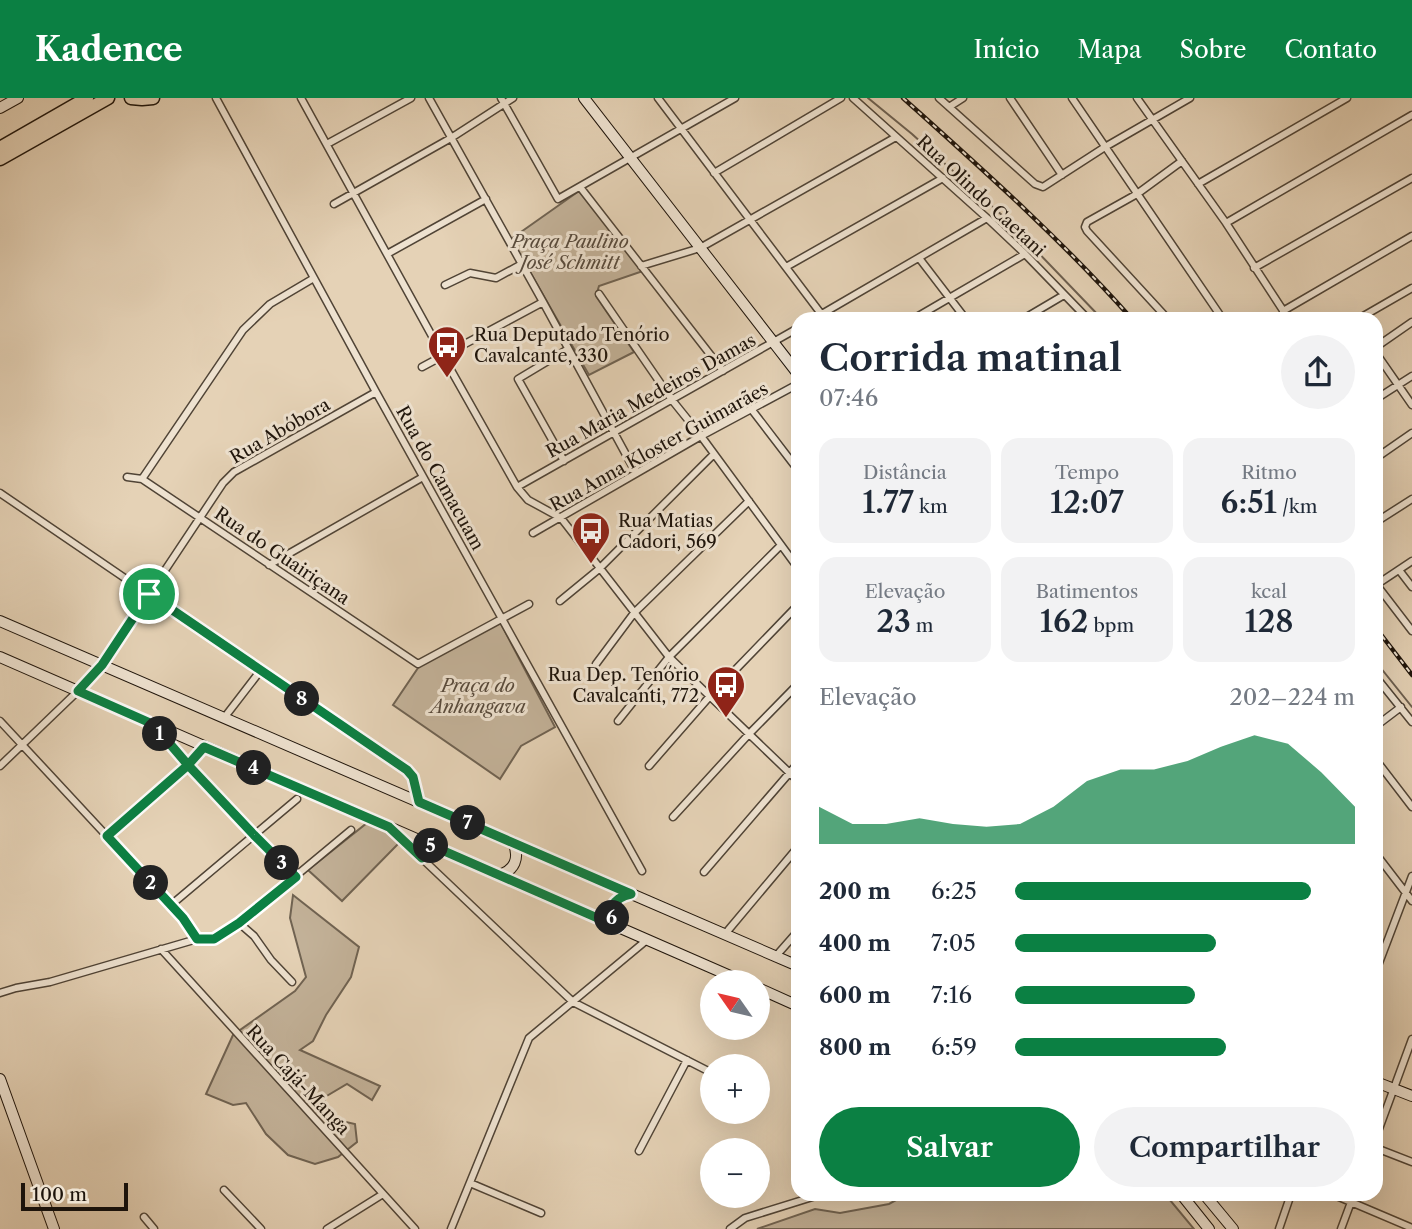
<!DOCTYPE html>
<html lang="pt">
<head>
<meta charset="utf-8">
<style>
  :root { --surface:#fff; --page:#f2f2f3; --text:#1f2937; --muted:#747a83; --accent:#0b8043 }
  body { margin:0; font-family:"Libre Caslon Text",serif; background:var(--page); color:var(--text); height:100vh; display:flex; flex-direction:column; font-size:26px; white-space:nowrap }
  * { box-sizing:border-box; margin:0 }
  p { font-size:23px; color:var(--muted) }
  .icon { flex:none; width:38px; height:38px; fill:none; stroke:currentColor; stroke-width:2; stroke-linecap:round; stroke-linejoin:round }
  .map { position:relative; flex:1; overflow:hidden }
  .side { position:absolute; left:791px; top:214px; width:592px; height:889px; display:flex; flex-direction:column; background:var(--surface); border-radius:21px; box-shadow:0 7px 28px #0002 }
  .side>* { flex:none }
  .needle { width:46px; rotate:304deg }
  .fabs { position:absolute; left:700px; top:872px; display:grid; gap:14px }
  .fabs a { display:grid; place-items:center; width:70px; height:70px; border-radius:50%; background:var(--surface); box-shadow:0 7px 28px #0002; font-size:35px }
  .scale { position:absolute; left:21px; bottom:18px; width:107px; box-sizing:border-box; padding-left:7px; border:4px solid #1e140b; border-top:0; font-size:19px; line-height:24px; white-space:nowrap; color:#1e140b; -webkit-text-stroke:5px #eee2d0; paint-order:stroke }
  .pin { position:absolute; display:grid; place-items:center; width:60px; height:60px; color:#fff; margin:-30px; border:4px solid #fff; border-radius:50%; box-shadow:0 2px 7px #0007 }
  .km { position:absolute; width:35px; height:35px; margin:-18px; border-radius:50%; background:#222; color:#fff; font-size:19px; line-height:35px; text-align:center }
  .round { display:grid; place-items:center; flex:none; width:74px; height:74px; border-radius:37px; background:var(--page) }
  .overview { display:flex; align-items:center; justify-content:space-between; height:119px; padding:0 28px }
  h1 { font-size:38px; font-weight:600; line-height:52px }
  .figures { display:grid; grid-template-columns:repeat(3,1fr); gap:10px; height:119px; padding:7px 28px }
  .figures div { display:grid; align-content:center; border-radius:18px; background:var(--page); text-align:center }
  .figures b { font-size:30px; font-weight:600 }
  .figures small { font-size:19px; font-weight:400 }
  .figures p { font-size:19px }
  .chart { height:196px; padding:14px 28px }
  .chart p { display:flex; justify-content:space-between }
  .chart svg { width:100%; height:126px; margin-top:7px; fill:var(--accent); opacity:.7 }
  .primary-button { display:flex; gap:14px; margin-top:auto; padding:14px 28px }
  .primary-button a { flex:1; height:80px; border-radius:42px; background:var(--accent); color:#fff; font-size:28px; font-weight:600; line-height:80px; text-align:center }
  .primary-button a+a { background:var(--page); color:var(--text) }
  ul { padding:0 28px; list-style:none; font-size:23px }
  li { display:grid; grid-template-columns:112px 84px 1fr; align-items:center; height:52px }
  li i { height:18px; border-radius:9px; background:var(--accent) }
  header { display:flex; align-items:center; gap:42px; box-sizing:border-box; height:98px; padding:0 35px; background:var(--accent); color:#fff }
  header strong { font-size:33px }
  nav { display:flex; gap:38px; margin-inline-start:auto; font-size:24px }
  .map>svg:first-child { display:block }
  .green { fill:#c3b299; stroke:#706352; stroke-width:2 }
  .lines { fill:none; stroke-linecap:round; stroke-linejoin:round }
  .stream { stroke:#6d5f4f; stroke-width:2 }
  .street-casing { stroke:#504436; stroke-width:9 }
  .secondary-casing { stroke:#1e140b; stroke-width:12 }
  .highway-casing { stroke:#1e140b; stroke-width:15 }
  .street { stroke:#eee2d0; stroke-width:6 }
  .secondary { stroke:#eee2d0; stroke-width:10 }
  .highway { stroke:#e5d2b6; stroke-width:12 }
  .rail-casing { stroke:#1e140b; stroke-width:4.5 }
  .rail { stroke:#eee2d0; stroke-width:2; stroke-dasharray:5; stroke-linecap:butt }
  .route-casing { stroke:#fff; stroke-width:14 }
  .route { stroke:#0b8043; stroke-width:9 }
  .labels { text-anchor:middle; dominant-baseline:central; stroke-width:6; stroke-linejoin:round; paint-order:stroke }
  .street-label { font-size:18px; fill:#1e140b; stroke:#eee2d0 }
  .park-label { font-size:18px; font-style:italic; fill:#584b3d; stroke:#eee2d0 }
  .poi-label { font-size:18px; fill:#1e140b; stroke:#eee2d0; text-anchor:start }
</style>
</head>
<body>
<header>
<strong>Kadence</strong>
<nav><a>Início</a><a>Mapa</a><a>Sobre</a><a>Contato</a></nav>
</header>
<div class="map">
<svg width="1412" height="1131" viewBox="0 0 1412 1131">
  <rect width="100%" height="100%" fill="#e5d2b6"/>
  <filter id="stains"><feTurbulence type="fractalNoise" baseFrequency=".00286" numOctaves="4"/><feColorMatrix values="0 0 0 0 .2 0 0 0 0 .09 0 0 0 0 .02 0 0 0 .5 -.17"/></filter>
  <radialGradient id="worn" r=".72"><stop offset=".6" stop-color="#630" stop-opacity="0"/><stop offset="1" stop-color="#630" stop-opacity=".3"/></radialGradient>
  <path class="green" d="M579 93 643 173 599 188 596 198 634 254 589 277 511 141Z
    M500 524 555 629 521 648 500 681 393 607 420 567Z
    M367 725 387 732 399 745 342 803 308 772Z
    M293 797 359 849 351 879 326 917 313 943 300 952 380 988 372 1002 347 986 325 999 324 1019 355 1026 357 1044 338 1059 315 1066 288 1057 266 1036 246 1005 233 1007 206 996 233 937 295 893 306 879 290 820Z
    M904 1096H1165L1194 1131H757L815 1111 840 1115 889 1106 900 1100Z"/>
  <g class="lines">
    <path class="stream" d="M868 0 912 36 1004 119 1101 220
      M1376 564 1412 609"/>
    <defs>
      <path id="street" d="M216 0 376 294 642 773
        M301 0 443 258 517 389 528 402 561 420 669 559 798 683
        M429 0 543 204 636 375
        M501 0 558 101 735 0
        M658 0 822 217
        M853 0 987 120 1025 156 1087 220
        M939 0 1035 86 1043 89 1105 49 1190 0
        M1010 0 1062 77
        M1072 0 1222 220
        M1137 0 1226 125 1288 220
        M949 9 963 0
        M327 46 411 0
        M714 75 841 0
        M1198 86 1347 0
        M580 89 723 273
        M334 106 451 40 513 0
        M1226 125 1412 17
        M387 156 486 101
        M919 160 965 220
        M641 168 700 150 896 39
        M786 169 943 80
        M1254 170 1412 80
        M445 187 470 175 496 180 522 166
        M599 196 672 302 701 338 798 470
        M1283 213 1412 138
        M815 220 987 120
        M915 220 1025 156
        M1025 220 1064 197
        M1167 220 1087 133 1085 129 1087 124 1137 96 1182 63
        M1360 220 1412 190
        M1376 249 1412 224
        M1376 255 1412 307
        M422 269 543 204
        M1376 301 1412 278
        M752 312 798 372
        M1376 360 1412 335
        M564 363 518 281 568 251
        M127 379 142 381 418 566 529 506
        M142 381 243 232 270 206 314 180
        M517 389 798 230
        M0 395 406 672 413 679 419 704
        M1376 424 1412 401
        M533 435 701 338 798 286
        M269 467 423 379
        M1399 472 1412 489
        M1376 486 1412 533
        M1376 487 1412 463
        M560 503 599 471 714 356
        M596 566 634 515 749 403
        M1376 579 1412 624
        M224 620 261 572
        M0 623 183 820 197 841
        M618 623 669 559 781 447
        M1376 628 1401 609
        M153 629 254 737 296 779
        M1376 662 1412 709
        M0 668 78 593 102 567 223 385 234 374 376 294
        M649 668 710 598 798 507
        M673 719 749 636 798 586
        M393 733 573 904 712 975
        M107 738 188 667 204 649
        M1376 756 1412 803
        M704 774 798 665
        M171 807 297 701
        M239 825 254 838 271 862 292 884
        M725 836 798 749
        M161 851 415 1131
        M776 858 798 833
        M1376 873 1412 778
        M0 895 16 890 50 884 197 841H214L239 825 351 732
        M758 998 759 999
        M1376 1039 1412 941
        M1376 1050 1412 1064
        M639 1053 687 962
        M470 1085 541 1115
        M224 1092 261 1131
        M1332 1096 1412 1130
        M144 1119 154 1131
        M327 1131 383 1096
        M451 1131 529 940 648 841
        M730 1131 745 1120 822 1096
        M1279 1131 1291 1096
        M1341 1131 1354 1096"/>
      <path id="secondary" d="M584 0 798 276
        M0 10 18 0
        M0 523 798 868
        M0 559 744 884
        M498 777C515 773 520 760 513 744
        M617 828C605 813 614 800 631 796
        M758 890 798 908
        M0 981 54 1131
        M1376 984 1412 998
        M1181 1096 1209 1131
        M1204 1096 1233 1131"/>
      <path id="highway" d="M131 0 142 1 153 0
        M0 50 87 0
        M0 61 108 0"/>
    </defs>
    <use href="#street" class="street-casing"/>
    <use href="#secondary" class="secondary-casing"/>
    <use href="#highway" class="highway-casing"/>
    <use href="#street" class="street"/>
    <use href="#secondary" class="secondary"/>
    <use href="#highway" class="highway"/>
    <defs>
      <path id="rail" d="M903 0C982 71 1061 141 1131 220
        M1376 530 1412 577"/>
    </defs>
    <use href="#rail" class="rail-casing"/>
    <use href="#rail" class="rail"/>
  </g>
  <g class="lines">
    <defs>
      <path id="route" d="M149 496 102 567 78 593 148 624 164 639 188 667 107 738 183 820 197 841H214L239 825 296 779 254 737 188 667 204 649 389 729 422 760 420 755 428 746 618 829C604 813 613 800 631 796L419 704 413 679 407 672 149 496"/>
    </defs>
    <use href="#route" class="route-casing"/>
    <use href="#route" class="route"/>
  </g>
  <defs>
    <symbol id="bus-pin" viewBox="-11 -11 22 30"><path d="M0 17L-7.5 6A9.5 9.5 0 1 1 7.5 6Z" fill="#8f2418" stroke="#eee2d0"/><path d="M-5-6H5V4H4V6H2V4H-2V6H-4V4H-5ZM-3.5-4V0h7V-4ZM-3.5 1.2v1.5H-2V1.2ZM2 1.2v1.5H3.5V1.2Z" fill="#fff"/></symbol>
  </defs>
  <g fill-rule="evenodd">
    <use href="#bus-pin" x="425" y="225" width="44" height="60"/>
    <use href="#bus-pin" x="569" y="411" width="44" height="60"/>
    <use href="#bus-pin" x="704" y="565" width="44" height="60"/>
  </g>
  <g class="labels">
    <g class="street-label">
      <text transform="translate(981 98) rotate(43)">Rua Olindo Caetani</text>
      <text transform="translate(651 298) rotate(-29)">Rua Maria Medeiros Damas</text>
      <text transform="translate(280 333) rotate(-30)">Rua Abóbora</text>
      <text transform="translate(659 349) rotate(-29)">Rua Anna Kloster Guimarães</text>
      <text transform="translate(440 380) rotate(61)">Rua do Camacuam</text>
      <text transform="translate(282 458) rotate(34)">Rua do Guairiçana</text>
      <text transform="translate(298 982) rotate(47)">Rua Cajá-Manga</text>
    </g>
    <g class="park-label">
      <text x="570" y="144">Praça Paulino<tspan x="570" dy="21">José Schmitt</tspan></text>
      <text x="478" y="588">Praça do<tspan x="478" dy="21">Anhangava</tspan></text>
    </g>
    <g class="poi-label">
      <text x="474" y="237">Rua Deputado Tenório<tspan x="474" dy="21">Cavalcante, 330</tspan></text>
      <text x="618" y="423">Rua Matias<tspan x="618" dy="21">Cadori, 569</tspan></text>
      <text x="699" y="577" text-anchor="end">Rua Dep. Tenório<tspan x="699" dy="21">Cavalcanti, 772</tspan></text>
    </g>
  </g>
  <rect width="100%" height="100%" filter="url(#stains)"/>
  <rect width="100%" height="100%" fill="url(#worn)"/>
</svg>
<div class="fabs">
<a><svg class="needle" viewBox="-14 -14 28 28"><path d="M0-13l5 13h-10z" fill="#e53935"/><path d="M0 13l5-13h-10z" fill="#747a83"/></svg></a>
<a>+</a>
<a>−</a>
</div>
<div class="scale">100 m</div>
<div class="pin" style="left:149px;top:496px;background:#1e9e55"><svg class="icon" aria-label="arrive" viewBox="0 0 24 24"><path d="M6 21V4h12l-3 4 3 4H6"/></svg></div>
<b class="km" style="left:160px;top:636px">1</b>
<b class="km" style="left:151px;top:785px">2</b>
<b class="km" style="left:282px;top:765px">3</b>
<b class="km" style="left:254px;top:670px">4</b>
<b class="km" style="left:431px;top:748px">5</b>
<b class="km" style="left:612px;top:820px">6</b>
<b class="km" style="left:468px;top:725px">7</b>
<b class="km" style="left:302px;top:601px">8</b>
<section class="side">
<div class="overview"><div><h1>Corrida matinal</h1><p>07:46</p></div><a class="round"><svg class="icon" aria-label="share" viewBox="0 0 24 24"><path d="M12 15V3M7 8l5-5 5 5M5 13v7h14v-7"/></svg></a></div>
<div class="figures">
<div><p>Distância</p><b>1.77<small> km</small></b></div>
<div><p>Tempo</p><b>12:07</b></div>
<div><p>Ritmo</p><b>6:51<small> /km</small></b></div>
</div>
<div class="figures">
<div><p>Elevação</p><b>23<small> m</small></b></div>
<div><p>Batimentos</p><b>162<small> bpm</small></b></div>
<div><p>kcal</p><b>128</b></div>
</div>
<div class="chart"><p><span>Elevação</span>202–224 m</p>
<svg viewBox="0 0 160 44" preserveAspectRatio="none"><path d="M0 44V31L10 37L20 37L30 35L40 37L50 38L60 37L70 31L80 22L90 18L100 18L110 15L120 10L130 6L140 9L150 19L160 31V44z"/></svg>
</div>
<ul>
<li><b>200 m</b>6:25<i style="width:87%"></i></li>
<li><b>400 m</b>7:05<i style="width:59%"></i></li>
<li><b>600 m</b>7:16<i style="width:53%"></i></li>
<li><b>800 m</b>6:59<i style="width:62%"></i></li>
</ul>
<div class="primary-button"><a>Salvar</a><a>Compartilhar</a></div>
</section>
</div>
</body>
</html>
